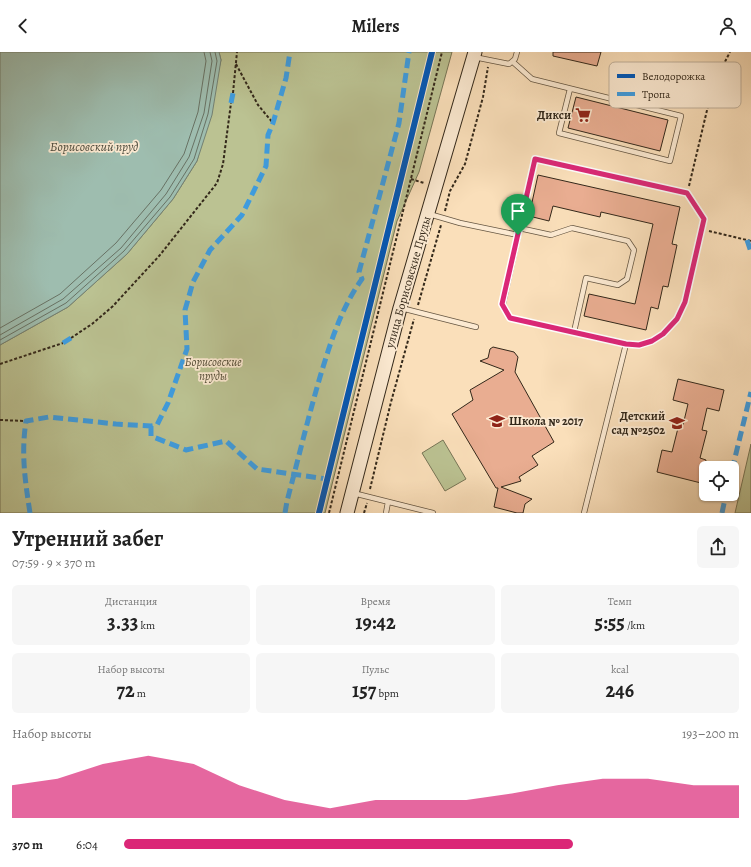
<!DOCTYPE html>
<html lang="ru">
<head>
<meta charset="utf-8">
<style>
  :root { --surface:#fff; --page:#f6f6f6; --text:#222; --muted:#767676; --accent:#db2777 }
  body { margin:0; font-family:Alegreya,serif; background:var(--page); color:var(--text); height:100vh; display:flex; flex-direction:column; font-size:15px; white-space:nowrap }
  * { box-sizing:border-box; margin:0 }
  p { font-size:13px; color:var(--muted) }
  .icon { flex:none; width:22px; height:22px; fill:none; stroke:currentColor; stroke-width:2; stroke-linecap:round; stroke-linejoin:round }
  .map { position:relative; height:461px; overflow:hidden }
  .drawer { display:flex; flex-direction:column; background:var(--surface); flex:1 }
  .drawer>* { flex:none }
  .fabs { position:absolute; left:699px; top:409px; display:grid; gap:8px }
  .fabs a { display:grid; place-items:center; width:40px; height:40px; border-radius:6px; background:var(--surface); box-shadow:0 1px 3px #0004; font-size:20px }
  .pin { position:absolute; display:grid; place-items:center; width:34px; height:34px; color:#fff; margin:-41px -17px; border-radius:50% 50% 50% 0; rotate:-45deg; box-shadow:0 0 4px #0007 }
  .pin .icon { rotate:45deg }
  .round { display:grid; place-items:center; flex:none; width:42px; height:42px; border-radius:6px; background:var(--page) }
  .headline { display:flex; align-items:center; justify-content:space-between; height:68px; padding:0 12px }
  h1 { font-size:22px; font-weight:700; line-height:30px }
  .metrics { display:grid; grid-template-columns:repeat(3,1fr); gap:6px; height:68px; padding:4px 12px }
  .metrics div { display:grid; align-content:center; border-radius:6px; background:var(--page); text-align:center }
  .metrics b { font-size:20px; font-weight:700 }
  .metrics small { font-size:11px; font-weight:400 }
  .metrics p { font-size:11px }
  .chart { height:112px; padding:8px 12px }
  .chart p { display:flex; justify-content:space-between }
  .chart svg { width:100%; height:72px; margin-top:4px; fill:var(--accent); opacity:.7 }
  ul { padding:0 12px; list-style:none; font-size:13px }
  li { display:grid; grid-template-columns:64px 48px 1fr; align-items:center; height:30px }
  li i { height:10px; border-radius:5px; background:var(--accent) }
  header { display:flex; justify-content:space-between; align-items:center; height:52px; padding:0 12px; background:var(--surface); font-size:18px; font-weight:700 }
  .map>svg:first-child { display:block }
  .green { fill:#bbc292; stroke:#777556 }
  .water { fill:#9ebdaf; stroke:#738173 }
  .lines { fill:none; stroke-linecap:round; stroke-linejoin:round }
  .shore { stroke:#687264; stroke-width:1 }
  .building { fill:#e9ad91; stroke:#33281a }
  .service-casing { stroke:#655642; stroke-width:6 }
  .secondary-casing { stroke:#33281a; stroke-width:15 }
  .path { stroke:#33281a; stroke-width:2; stroke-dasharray:3 2; stroke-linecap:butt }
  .service { stroke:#fcead2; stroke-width:4.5 }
  .secondary { stroke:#fcead2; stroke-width:13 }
  .quiet { stroke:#3e9cdf; stroke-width:5; stroke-dasharray:10 5; stroke-linecap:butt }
  .cycleway-casing { stroke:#fcead2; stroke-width:8 }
  .cycleway { stroke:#0057b8; stroke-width:6 }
  .route-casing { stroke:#fff; stroke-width:8 }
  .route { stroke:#db2777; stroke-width:5 }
  .labels { text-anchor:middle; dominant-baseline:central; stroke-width:3.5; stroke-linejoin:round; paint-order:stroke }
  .poi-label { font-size:12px; font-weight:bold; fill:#33281a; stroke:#fcead2; text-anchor:end }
  .street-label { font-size:12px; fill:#33281a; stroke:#fcead2 }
  .park-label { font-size:12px; font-style:italic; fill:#554e38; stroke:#fcead2 }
  .water-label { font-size:13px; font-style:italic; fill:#4e4d3f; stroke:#fcead2 }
  .key { fill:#fcead2; stroke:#c0b09b; stroke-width:1 }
  .key-label { font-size:11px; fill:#33281a }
</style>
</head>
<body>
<header><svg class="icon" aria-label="back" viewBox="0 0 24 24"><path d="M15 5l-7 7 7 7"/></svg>Milers<svg class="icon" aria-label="person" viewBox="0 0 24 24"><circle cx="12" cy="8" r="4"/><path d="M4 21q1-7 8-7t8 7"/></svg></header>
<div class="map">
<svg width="751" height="461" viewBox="0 0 751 461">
  <rect width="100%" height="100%" fill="#fadfba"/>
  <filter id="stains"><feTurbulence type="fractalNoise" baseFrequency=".005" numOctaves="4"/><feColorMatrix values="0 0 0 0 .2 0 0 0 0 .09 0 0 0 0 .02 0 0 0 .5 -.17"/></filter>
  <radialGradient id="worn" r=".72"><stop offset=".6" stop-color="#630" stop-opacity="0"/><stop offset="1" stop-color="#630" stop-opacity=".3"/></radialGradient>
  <path class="green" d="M219 0H452L419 120 397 169 325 461H0V293L68 255 127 202 173 147 197 109 221 8Z
    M443 388 466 427 445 439 422 401Z
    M751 392V461H735Z"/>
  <path class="water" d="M0 0H219L221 8 212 63 197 109 173 147 127 202 68 255 0 293Z"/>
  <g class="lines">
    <path class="shore" d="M0 276 60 242 116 191 161 138 184 102 198 60 206 9 204 0
      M0 283 63 247 121 196 166 142 189 105 204 61 212 9 210 0
      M0 288 66 251 124 199 170 145 194 107 208 62 217 9 215 0"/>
  </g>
  <path class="building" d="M553 0H601L597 14 553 4Z
    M576 45 668 68 660 99 568 76Z
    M538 123 680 155 672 192 677 193 668 235 663 234 658 257 651 255 646 278 584 264 589 242 635 252 653 172 601 160 600 165 553 154 549 169 529 164Z
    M493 295 514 300 518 305 515 320 554 390 532 404 538 413 519 425 521 429 501 435 532 447 525 452 523 461H517L494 455 498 436H496L452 362 473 348 470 338 504 318 480 309 488 306 490 297Z
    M678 327 724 338 719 359 707 356 702 378 707 379 700 406 706 408 701 431 657 420 662 398 672 400 679 372 683 373 688 352 673 348Z"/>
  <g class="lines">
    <defs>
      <path id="service" d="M474 5 509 12 515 7 517 0
        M513 10 532 27 681 64 670 109 559 81 570 37
        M535 107 687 141 704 167 685 250 677 267 663 282 652 289 639 293 626 292 510 266 503 252Z
        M429 162 460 171 518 183
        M519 176 551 183 572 176 628 189 634 198 627 227 618 233 586 226 574 280
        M401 256 476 275
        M353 441 433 461
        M386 461 388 450
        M584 461 626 292"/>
      <path id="secondary" d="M347 461 400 256 475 0"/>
    </defs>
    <use href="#service" class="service-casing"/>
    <use href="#secondary" class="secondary-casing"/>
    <path class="path" d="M236 12 258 53 273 71
      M233 41 237 0
      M411 127 424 131
      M689 134 713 33 730 0
      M445 159 450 139 465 112 483 45 488 15
      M709 179 751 189
      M418 253 441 173
      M71 286 92 272 113 254 160 203 217 131 223 112 231 51
      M0 312 63 291
      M0 368 26 369
      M370 437 391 350 414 267
      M329 461 442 0
      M364 461 367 451"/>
    <use href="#service" class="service"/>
    <use href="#secondary" class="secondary"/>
    <path class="quiet" d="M231 51 233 41
      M747 188 751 200
      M63 291 71 286
      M151 374V384L186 398 226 389 257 417 327 427
      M732 418 751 340
      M30 461C25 428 21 402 26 369L49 365 116 372 151 374 157 373 168 351 187 297 185 258 193 230 210 198 242 163 266 114 268 83 273 71 286 26 290 0
      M285 461 287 449C298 408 308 366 320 325 330 292 341 256 362 227L359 220 399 71 409 0
      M722 461 726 442"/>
    <defs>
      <path id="cycleway" d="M319 461 432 0"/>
    </defs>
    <use href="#cycleway" class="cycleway-casing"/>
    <use href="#cycleway" class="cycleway"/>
  </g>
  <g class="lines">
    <defs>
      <path id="route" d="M535 107 687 141 704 167 685 250 677 267 663 282 652 289 639 293 626 292 510 266 502 252Z"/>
    </defs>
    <use href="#route" class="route-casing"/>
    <use href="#route" class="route"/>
  </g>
  <defs>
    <symbol id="supermarket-bare" viewBox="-9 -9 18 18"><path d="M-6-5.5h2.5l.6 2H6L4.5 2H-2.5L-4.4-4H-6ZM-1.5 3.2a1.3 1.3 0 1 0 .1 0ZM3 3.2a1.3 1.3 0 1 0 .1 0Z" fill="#8f2418" stroke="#fcead2" stroke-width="2.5" paint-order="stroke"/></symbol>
    <symbol id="school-bare" viewBox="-9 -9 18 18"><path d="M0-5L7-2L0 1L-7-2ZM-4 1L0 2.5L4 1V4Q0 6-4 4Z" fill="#8f2418" stroke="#fcead2" stroke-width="2.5" paint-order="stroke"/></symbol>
  </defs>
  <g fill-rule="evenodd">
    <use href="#supermarket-bare" x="572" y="52" width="22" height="22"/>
    <use href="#school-bare" x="486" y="358" width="22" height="22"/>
    <use href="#school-bare" x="666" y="360" width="22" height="22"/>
  </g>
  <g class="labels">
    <g class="poi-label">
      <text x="571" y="63">Дикси</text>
      <text x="665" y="364">Детский<tspan x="665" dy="14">сад №2502</tspan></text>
      <text x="509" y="369" text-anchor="start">Школа № 2017</text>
    </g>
    <g class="street-label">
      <text transform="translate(408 230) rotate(-74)">улица Борисовские Пруды</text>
    </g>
    <g class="park-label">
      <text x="213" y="310">Борисовские<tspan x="213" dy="14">пруды</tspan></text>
    </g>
    <g class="water-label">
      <text x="94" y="94">Борисовский пруд</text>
    </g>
  </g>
  <rect x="609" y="10" width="132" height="46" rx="6" class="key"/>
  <rect x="617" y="22" width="18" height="4" fill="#0057b8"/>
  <rect x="617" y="40" width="18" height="4" fill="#3e9cdf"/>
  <g class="key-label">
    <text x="642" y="28">Велодорожка</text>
    <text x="642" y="46">Тропа</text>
  </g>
  <rect width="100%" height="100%" filter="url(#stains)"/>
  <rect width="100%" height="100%" fill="url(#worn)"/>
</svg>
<div class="fabs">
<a><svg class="icon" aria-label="locate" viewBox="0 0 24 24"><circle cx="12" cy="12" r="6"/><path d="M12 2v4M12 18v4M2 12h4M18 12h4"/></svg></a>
</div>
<div class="pin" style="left:518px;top:183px;background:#1e9e55"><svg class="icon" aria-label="arrive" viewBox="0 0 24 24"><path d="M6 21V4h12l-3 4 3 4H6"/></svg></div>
</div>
<section class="drawer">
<div class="headline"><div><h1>Утренний забег</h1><p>07:59 · 9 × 370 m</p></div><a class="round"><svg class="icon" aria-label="share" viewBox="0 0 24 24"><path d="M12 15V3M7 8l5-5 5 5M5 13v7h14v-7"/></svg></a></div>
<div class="metrics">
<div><p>Дистанция</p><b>3.33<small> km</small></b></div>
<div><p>Время</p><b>19:42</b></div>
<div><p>Темп</p><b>5:55<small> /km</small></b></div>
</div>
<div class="metrics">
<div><p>Набор высоты</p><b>72<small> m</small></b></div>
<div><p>Пульс</p><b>157<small> bpm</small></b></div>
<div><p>kcal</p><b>246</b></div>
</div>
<div class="chart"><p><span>Набор высоты</span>193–200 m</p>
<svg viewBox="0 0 160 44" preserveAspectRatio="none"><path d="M0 44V24L10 20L20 11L30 6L40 11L50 24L60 33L70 38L80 33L90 33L100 33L110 29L120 24L130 20L140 20L150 24L160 24V44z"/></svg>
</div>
<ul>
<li><b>370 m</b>6:04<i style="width:73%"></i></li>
</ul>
</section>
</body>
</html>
